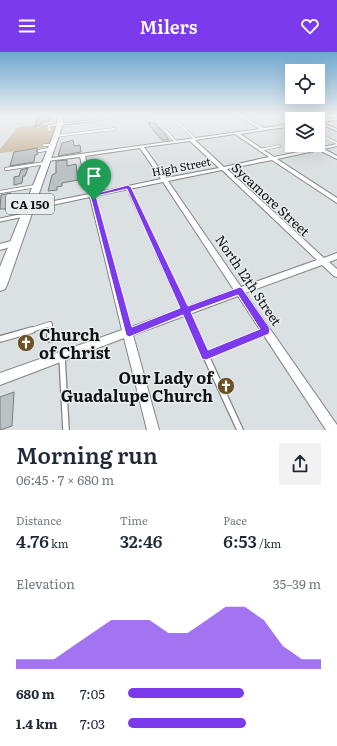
<!DOCTYPE html>
<html lang="en">
<head>
<meta charset="utf-8">
<style>
  :root { --surface:#fff; --page:#f2f2f3; --text:#1f2937; --muted:#747a83; --accent:#7c3aed }
  body { margin:0; font-family:Literata,serif; background:var(--page); color:var(--text); height:100vh; display:flex; flex-direction:column; font-size:15px; white-space:nowrap }
  * { box-sizing:border-box; margin:0 }
  p { font-size:13px; color:var(--muted) }
  .icon { flex:none; width:22px; height:22px; fill:none; stroke:currentColor; stroke-width:2; stroke-linecap:round; stroke-linejoin:round }
  .map { position:relative; height:378px; overflow:hidden }
  .details { display:flex; flex-direction:column; background:var(--surface); flex:1 }
  .details>* { flex:none }
  .controls { position:absolute; left:285px; top:12px; display:grid; gap:8px }
  .controls a { display:grid; place-items:center; width:40px; height:40px; border-radius:0px; background:var(--surface); box-shadow:0 4px 16px #0002; font-size:20px }
  .pin { position:absolute; display:grid; place-items:center; width:34px; height:34px; color:#fff; margin:-41px -17px; border-radius:50% 50% 50% 0; rotate:-45deg; box-shadow:0 0 4px #0007 }
  .pin .icon { rotate:45deg }
  .round { display:grid; place-items:center; flex:none; width:42px; height:42px; border-radius:0px; background:var(--page) }
  .head { display:flex; align-items:center; justify-content:space-between; height:68px; padding:0 16px }
  h1 { font-size:22px; font-weight:600; line-height:30px }
  .figures { display:grid; grid-template-columns:repeat(3,1fr); gap:6px; height:68px; padding:4px 16px }
  .figures div { display:grid; align-content:center }
  .figures b { font-size:17px; font-weight:600 }
  .figures small { font-size:11px; font-weight:400 }
  .figures p { font-size:11px }
  .chart { height:112px; padding:8px 16px }
  .chart p { display:flex; justify-content:space-between }
  .chart svg { width:100%; height:72px; margin-top:4px; fill:var(--accent); opacity:.7 }
  ul { padding:0 16px; list-style:none; font-size:13px }
  li { display:grid; grid-template-columns:64px 48px 1fr; align-items:center; height:30px }
  li i { height:10px; border-radius:5px; background:var(--accent) }
  header { display:flex; justify-content:space-between; align-items:center; height:52px; padding:0 16px; background:var(--accent); color:#fff; font-size:18px; font-weight:600 }
  .map>svg:first-child { display:block }
  .green { fill:#c8b394 }
  .building { fill:#bcc1c3; stroke:#797e80 }
  .lines { fill:none; stroke-linecap:round; stroke-linejoin:round }
  .service-far4-casing { stroke:#808587; stroke-width:3 }
  .service-far3-casing { stroke:#808587; stroke-width:4 }
  .service-far2-casing { stroke:#808587; stroke-width:5 }
  .service-far1-casing { stroke:#808587; stroke-width:6 }
  .service-casing { stroke:#808587; stroke-width:8 }
  .minor-casing { stroke:#808587; stroke-width:2 }
  .primary-casing { stroke:#808587; stroke-width:2 }
  .service-far4 { stroke:#fff; stroke-width:2 }
  .service-far3 { stroke:#fff; stroke-width:2.5 }
  .service-far2 { stroke:#fff; stroke-width:3 }
  .service-far1 { stroke:#fff; stroke-width:4 }
  .service { stroke:#fff; stroke-width:5.5 }
  .minor { fill:#fff; fill-rule:evenodd }
  .primary { fill:#fff; fill-rule:evenodd }
  .route { fill:#7c3aed; stroke:#fff; fill-rule:evenodd }
  .labels { text-anchor:middle; dominant-baseline:central; stroke-width:3; stroke-linejoin:round; paint-order:stroke }
  .far-street-label { font-size:11px; fill:#101213; stroke:#e8edf0 }
  .shield { fill:#e8edf0; stroke:#515455; stroke-width:1 }
  .shield-label { font-size:12px; font-weight:bold; fill:#101213 }
  .street-label { font-size:13px; fill:#101213; stroke:#e8edf0 }
  .near-poi-label { font-size:16px; font-weight:bold; fill:#101213; stroke:#e8edf0; text-anchor:start }
</style>
</head>
<body>
<header><svg class="icon" aria-label="menu" viewBox="0 0 24 24"><path d="M4 6h16M4 12h16M4 18h16"/></svg>Milers<svg class="icon" aria-label="heart" viewBox="0 0 24 24"><path d="M12 20l-8-8c-3-5 5-10 8-4 3-6 11-1 8 4z"/></svg></header>
<div class="map">
<svg width="337" height="378" viewBox="0 0 337 378">
  <rect width="100%" height="100%" fill="#dbe0e3"/>
  <path class="green" d="M57 71 48 95 0 101V97L18 75Z"/>
  <path class="building" d="M38 64H51L50 69 44 70 35 75Z
    M155 71 167 85 169 88H162L148 72Z
    M73 88 74 94 80 93 81 100 58 104 62 91Z
    M38 96 36 99 38 102 35 103 34 110 10 114 14 100Z
    M67 108V114L76 112 78 128 62 131V134L57 135V138L48 139 52 123 56 121V109Z
    M28 116 25 124H23L22 131 14 133V125L19 124 21 118Z
    M11 141 7 148H13L8 157H0L1 143Z
    M14 340 12 374 0 378V345Z"/>
  <g class="lines">
    <defs>
      <path id="service-far4" d="M177 70 195 87
        M50 78 48 76 49 74 60 72
        M165 78 176 90
        M318 82 337 91
        M56 84 114 77
        M44 93H52
        M296 93 306 98
        M306 93 314 97
        M43 98 51 97
        M260 98 279 94"/>
      <path id="service-far3" d="M304 97 307 99
        M260 98 263 97
        M39 99 49 97
        M6 117 46 111
        M128 135 132 143
        M0 140 36 134"/>
      <path id="service-far2" d="M131 142 159 202
        M0 168 24 163"/>
      <path id="service-far1" d="M158 201 194 279
        M28 279 50 272V279"/>
      <path id="service" d="M50 278V287
        M194 278 240 378
        M0 287 32 278
        M206 303 266 279
        M62 305 66 378"/>
      <path id="minor" d="M126 64H132L60 73 58 72Z
        M143 64H146L150 70H148Z
        M240 64H243L264 76 292 72V74L240 82 274 105 337 92V94L324 97 337 104V107L319 98 277 107 337 146V151L272 108 227 117 324 206 337 201V207L329 210 337 217V225L334 224 322 213 245 241 337 373V378H326L238 244 133 283 159 378H147L124 286 0 333V321L122 278 90 145 29 158 26 156 29 154 89 142 80 105 47 109H45V107L260 77 240 65ZM235 82 269 105 224 115 195 88ZM190 89 219 116 166 126 144 95ZM140 96 161 127 95 141 85 104ZM222 118 317 208 241 235 168 129ZM163 130 234 238 131 275 95 144Z
        M283 64H287L294 67 291 68Z
        M337 66V68L320 70 337 77V79L318 71V68Z
        M15 188 19 191 17 193 0 198V192Z"/>
      <path id="primary" d="M57 64H63V72L59 84 7 233 5 237 0 239V215L53 84 57 72Z"/>
    </defs>
    <use href="#service-far4" class="service-far4-casing"/>
    <use href="#service-far3" class="service-far3-casing"/>
    <use href="#service-far2" class="service-far2-casing"/>
    <use href="#service-far1" class="service-far1-casing"/>
    <use href="#service" class="service-casing"/>
    <use href="#minor" class="minor-casing"/>
    <use href="#primary" class="primary-casing"/>
    <use href="#service-far4" class="service-far4"/>
    <use href="#service-far3" class="service-far3"/>
    <use href="#service-far2" class="service-far2"/>
    <use href="#service-far1" class="service-far1"/>
    <use href="#service" class="service"/>
    <use href="#minor" class="minor"/>
    <use href="#primary" class="primary"/>
  </g>
  <linearGradient id="sky" x2="0" y2="1"><stop stop-color="#6ea8d0"/><stop offset="0.55" stop-color="#eff1f2"/><stop offset="1" stop-color="#eff1f2" stop-opacity="0"/></linearGradient>
  <rect width="337" height="116" fill="url(#sky)"/>
  <path class="route" d="M128 133 131 135 188 254 240 235 242 236 269 275 270 278 269 282 206 308 202 307 183 263 129 285 126 283 90 143ZM127 137 180 256 132 275 96 144ZM238 243 260 277 208 298 191 260Z"/>
  <defs>
    <symbol id="church-disc" viewBox="-11 -11 22 22"><circle r="9.5" fill="#6e5225" stroke="#e8edf0"/><path d="M-1.2-6h2.4v3.5h3.3v2.4h-3.3V6h-2.4V-.1h-3.3v-2.4h3.3Z" fill="#fff"/></symbol>
  </defs>
  <g fill-rule="evenodd">
    <use href="#church-disc" x="16" y="281" width="20" height="20"/>
    <use href="#church-disc" x="216" y="324" width="20" height="20"/>
  </g>
  <g class="labels">
    <g class="far-street-label">
      <text transform="translate(181 114) rotate(-11)">High Street</text>
    </g>
    <rect class="shield" x="6" y="142" width="48" height="20" rx="3"/>
    <g class="shield-label">
      <text x="30" y="152">CA 150</text>
    </g>
    <g class="street-label">
      <text transform="translate(271 147) rotate(43)">Sycamore Street</text>
      <text transform="translate(249 228) rotate(56)">North 12th Street</text>
    </g>
    <g class="near-poi-label">
      <text x="39" y="282">Church<tspan x="39" dy="18">of Christ</tspan></text>
      <text x="213" y="325" text-anchor="end">Our Lady of<tspan x="213" dy="18">Guadalupe Church</tspan></text>
    </g>
  </g>
</svg>
<div class="controls">
<a><svg class="icon" aria-label="locate" viewBox="0 0 24 24"><circle cx="12" cy="12" r="6"/><path d="M12 2v4M12 18v4M2 12h4M18 12h4"/></svg></a>
<a><svg class="icon" aria-label="layers" viewBox="0 0 24 24"><path d="M12 4l9 5-9 5-9-5zM3 14l9 5 9-5"/></svg></a>
</div>
<div class="pin" style="left:94px;top:148px;background:#1e9e55"><svg class="icon" aria-label="arrive" viewBox="0 0 24 24"><path d="M6 21V4h12l-3 4 3 4H6"/></svg></div>
</div>
<section class="details">
<div class="head"><div><h1>Morning run</h1><p>06:45 · 7 × 680 m</p></div><a class="round"><svg class="icon" aria-label="share" viewBox="0 0 24 24"><path d="M12 15V3M7 8l5-5 5 5M5 13v7h14v-7"/></svg></a></div>
<div class="figures">
<div><p>Distance</p><b>4.76<small> km</small></b></div>
<div><p>Time</p><b>32:46</b></div>
<div><p>Pace</p><b>6:53<small> /km</small></b></div>
</div>
<div class="chart"><p><span>Elevation</span>35–39 m</p>
<svg viewBox="0 0 160 44" preserveAspectRatio="none"><path d="M0 44V38L10 38L20 38L30 30L40 22L50 14L60 14L70 14L80 22L90 22L100 14L110 6L120 6L130 14L140 30L150 38L160 38V44z"/></svg>
</div>
<ul>
<li><b>680 m</b>7:05<i style="width:60%"></i></li>
<li><b>1.4 km</b>7:03<i style="width:61%"></i></li>
</ul>
</section>
</body>
</html>
